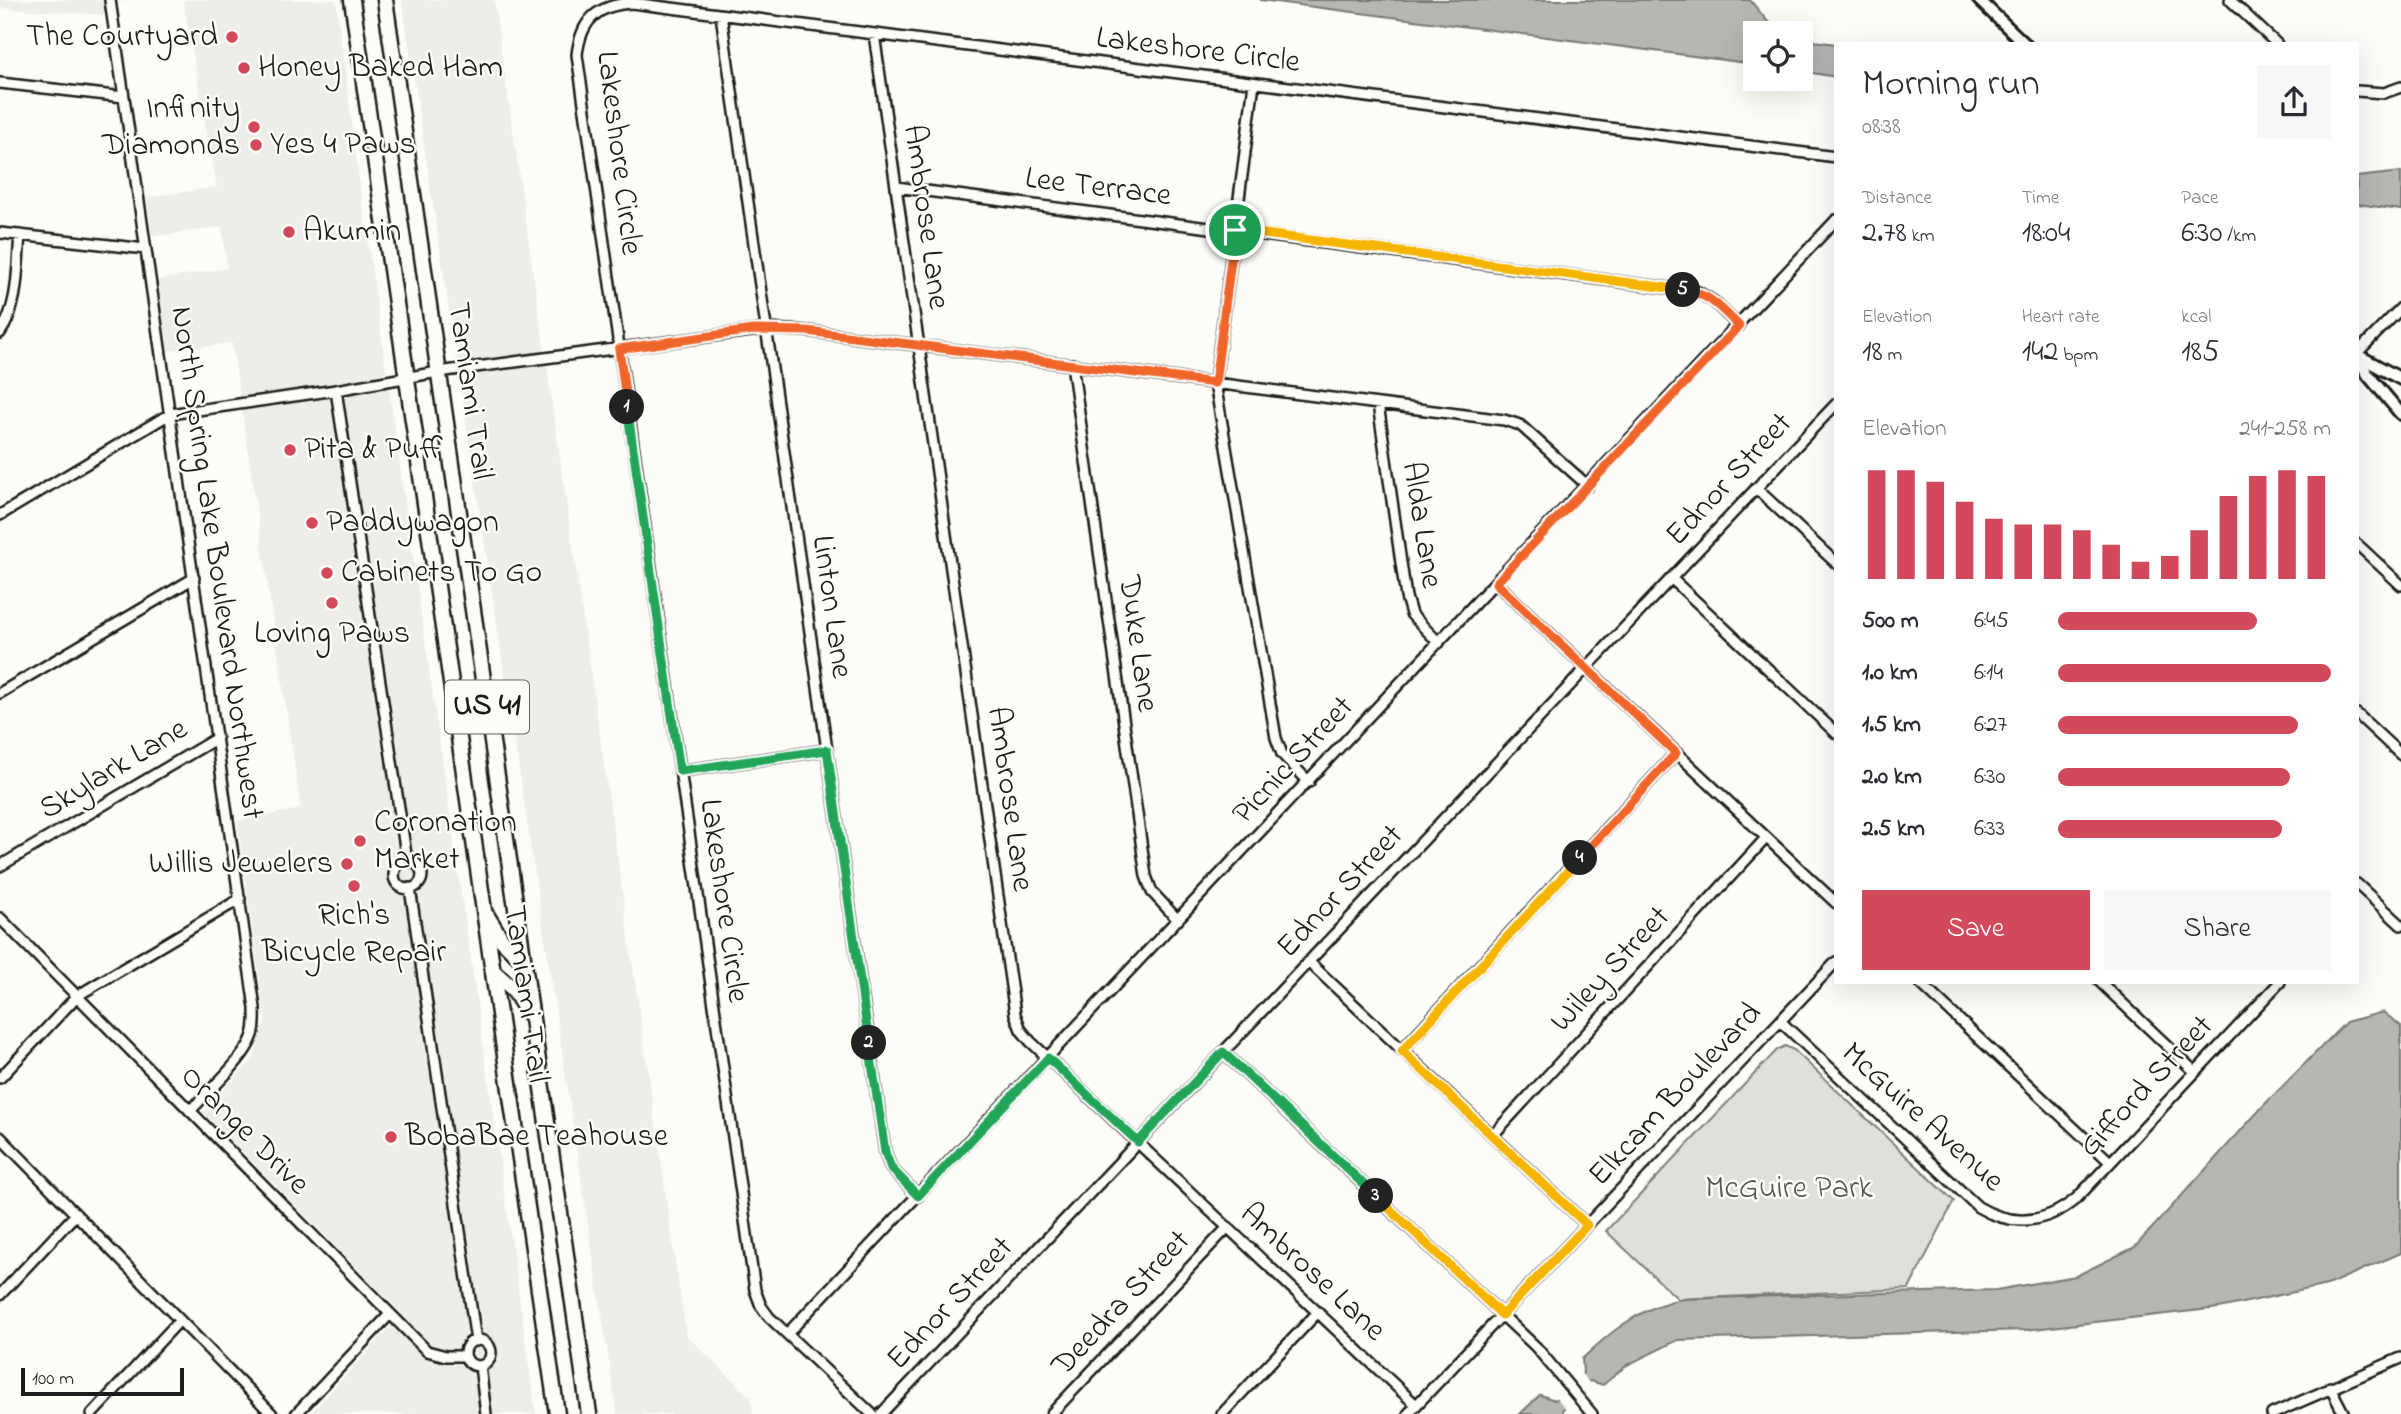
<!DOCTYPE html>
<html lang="en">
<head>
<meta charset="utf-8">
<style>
  :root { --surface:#fff; --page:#f7f7f7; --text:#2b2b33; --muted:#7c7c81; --accent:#d1495b }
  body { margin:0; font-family:"Indie Flower",sans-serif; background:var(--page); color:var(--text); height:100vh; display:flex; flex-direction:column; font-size:26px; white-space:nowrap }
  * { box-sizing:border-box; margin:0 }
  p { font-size:23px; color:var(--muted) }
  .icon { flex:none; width:38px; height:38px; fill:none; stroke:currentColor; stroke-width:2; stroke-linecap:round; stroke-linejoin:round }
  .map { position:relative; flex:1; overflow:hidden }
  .drawer { position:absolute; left:1834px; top:42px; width:525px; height:942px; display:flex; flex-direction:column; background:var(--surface); border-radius:0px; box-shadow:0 7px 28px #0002 }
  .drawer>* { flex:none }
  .buttons { position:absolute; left:1743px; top:21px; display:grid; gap:14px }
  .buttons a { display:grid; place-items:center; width:70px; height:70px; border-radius:0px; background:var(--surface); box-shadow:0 7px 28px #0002; font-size:35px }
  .scale { position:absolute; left:21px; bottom:18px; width:163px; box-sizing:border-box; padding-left:7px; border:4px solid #1c1c1c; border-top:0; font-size:19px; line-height:24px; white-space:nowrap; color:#1c1c1c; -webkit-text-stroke:5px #fdfcf7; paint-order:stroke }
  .pin { position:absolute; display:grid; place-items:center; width:60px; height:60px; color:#fff; margin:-30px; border:4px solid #fff; border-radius:50%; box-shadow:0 2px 7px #0007 }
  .km { position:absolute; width:35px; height:35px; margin:-18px; border-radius:50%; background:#222; color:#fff; font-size:19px; line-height:35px; text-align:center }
  .round { display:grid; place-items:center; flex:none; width:74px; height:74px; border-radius:0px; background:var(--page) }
  .summary { display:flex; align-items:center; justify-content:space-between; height:119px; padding:0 28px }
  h1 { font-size:38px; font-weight:600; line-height:52px }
  .figures { display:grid; grid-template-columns:repeat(3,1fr); gap:10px; height:119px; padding:7px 28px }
  .figures div { display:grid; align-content:center }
  .figures b { font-size:30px; font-weight:600 }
  .figures small { font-size:19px; font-weight:400 }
  .figures p { font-size:19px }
  .chart { height:196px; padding:14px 28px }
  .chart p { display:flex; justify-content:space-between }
  .chart svg { width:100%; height:126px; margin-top:7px; stroke:var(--accent); stroke-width:6 }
  .cta { display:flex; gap:14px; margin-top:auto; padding:14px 28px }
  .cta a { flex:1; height:80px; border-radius:0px; background:var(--accent); color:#fff; font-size:28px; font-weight:600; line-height:80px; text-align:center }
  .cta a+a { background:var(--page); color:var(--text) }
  ul { padding:0 28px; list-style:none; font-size:23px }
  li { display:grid; grid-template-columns:112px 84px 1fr; align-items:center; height:52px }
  li i { height:18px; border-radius:9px; background:var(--accent) }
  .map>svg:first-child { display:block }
  .built { fill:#eeede9 }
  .green { fill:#e0dfdb; stroke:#7e7e7c; stroke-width:2 }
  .water { fill:#b7b6b2; stroke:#797876; stroke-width:2 }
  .pier { fill:#fdfcf7 }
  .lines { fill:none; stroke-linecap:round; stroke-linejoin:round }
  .minor-casing { stroke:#1c1c1c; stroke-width:14 }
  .tertiary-casing { stroke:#1c1c1c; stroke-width:16 }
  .primary-casing { stroke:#1c1c1c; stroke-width:19 }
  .minor { stroke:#fdfcf7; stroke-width:9 }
  .tertiary { stroke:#fdfcf7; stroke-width:10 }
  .primary { stroke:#fdfcf7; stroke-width:14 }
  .split-1-casing { stroke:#fff; stroke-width:14 }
  .split-2-casing { stroke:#fff; stroke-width:14 }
  .split-3-casing { stroke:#fff; stroke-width:14 }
  .split-4-casing { stroke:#fff; stroke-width:14 }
  .split-5-casing { stroke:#fff; stroke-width:14 }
  .split-6-casing { stroke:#fff; stroke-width:14 }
  .split-1 { stroke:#f0652b; stroke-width:9 }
  .split-2 { stroke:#22a559; stroke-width:9 }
  .split-3 { stroke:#22a559; stroke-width:9 }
  .split-4 { stroke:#f5b400; stroke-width:9 }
  .split-5 { stroke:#f0652b; stroke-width:9 }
  .split-6 { stroke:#f5b400; stroke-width:9 }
  .poi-dot { fill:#d1495b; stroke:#fdfcf7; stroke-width:2.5 }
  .labels { text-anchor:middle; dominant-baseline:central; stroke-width:5; stroke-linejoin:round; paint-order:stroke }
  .shield { fill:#fdfcf7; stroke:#605f5e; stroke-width:2 }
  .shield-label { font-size:30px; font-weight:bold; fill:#1c1c1c }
  .poi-label { font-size:32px; fill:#1c1c1c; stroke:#fdfcf7; text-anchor:start }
  .street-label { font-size:32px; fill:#1c1c1c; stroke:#fdfcf7 }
  .park-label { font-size:32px; fill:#575655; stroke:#fdfcf7 }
</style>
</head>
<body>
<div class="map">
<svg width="2401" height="1414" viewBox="0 0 2401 1414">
  <rect width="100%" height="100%" fill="#fdfcf7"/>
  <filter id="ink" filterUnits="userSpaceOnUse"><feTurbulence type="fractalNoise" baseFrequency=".0143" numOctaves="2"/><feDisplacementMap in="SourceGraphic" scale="14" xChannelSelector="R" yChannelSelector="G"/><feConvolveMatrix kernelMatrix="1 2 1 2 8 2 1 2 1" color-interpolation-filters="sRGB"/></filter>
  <g filter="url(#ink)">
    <path class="built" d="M0 0H132L118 2 119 14 105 15 0 8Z
      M183 0H336L358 173 536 1414H310L402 1314 203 1112 254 1058 265 1021 237 821 301 809 232 343 168 351 158 280 227 268 222 227 152 237 147 197 217 187Z
      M402 0H494L686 1335 751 1398 753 1414H617Z"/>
    <path class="green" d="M1785 1046 1794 1050 1954 1201 1909 1289 1678 1299 1606 1231 1777 1050Z"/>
    <path class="water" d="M1260 0H1750L1768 22 1794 33H1755V64Z
      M1801 36 1813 41 1836 44V77L1801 71Z
      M2401 172V210L2357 204V177Z
      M2383 1012 2401 1026V1253L2327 1285 2219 1308 2025 1330 1678 1340 1627 1365 1603 1385 1590 1381 1563 1409V1414H1520L1540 1395 1555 1400 1583 1373 1582 1359C1608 1334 1637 1310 1673 1301 1685 1298 1699 1299 1711 1298L1996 1290 2076 1276 2135 1247 2265 1104 2346 1022Z"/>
    <path class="pier" d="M1579 1371 1591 1385 1567 1410 1555 1396Z"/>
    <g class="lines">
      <defs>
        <path id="minor" d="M110 0 255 1008C255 1017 256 1026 253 1035 246 1058 207 1093 190 1111
          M2230 0 2277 44
          M721 15 885 1152 891 1168 918 1196
          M874 34 1015 1014 1021 1030 1030 1041 1416 1405
          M0 83 124 97
          M1254 83 1215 383 1276 738 1282 754 1309 782
          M2357 91 2384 93 2401 87
          M896 187 1698 292 1713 301 1739 326
          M0 233 146 249
          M0 333C19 306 17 268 20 235
          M2357 353 2401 308
          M1072 364 1146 876 1152 892 1178 920
          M336 390 407 861
          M1378 404 1406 597 1411 614 1439 643
          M1756 488 1836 563
          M0 515 170 414 336 390 438 372 766 329 807 331 1504 420 1520 425 1588 486
          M2357 544 2401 585
          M1671 578 1836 733
          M1496 583 1836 903
          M0 693 194 578
          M2357 714 2401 755
          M680 771 827 750
          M394 875a14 14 0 1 1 28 0a14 14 0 1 1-28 0Z
          M0 866 217 738
          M2357 884 2401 925
          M410 888 476 1341
          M0 918 427 1351 446 1356H465
          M1309 962 1587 1225
          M1919 982 2110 1162
          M2100 982 2195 1072
          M1780 1021 1978 1207C2012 1227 2046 1224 2077 1198L2280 982
          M1402 1050 1676 753
          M1223 1052 1536 1347 1592 1414
          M0 1078 77 996 240 899
          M1493 1135 1766 838
          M0 1137 272 1414
          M0 1295 76 1214
          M787 1334 1836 220
          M465 1353a13 13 0 1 1 26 0a13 13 0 1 1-26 0Z
          M480 1366 486 1414
          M2330 1387 2344 1414
          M92 1414 180 1320
          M296 1414 390 1314
          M872 1414 769 1317 761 1306 755 1290 577 55C581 20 597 5 632 3L1836 157
          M881 1414 1836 404
          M1051 1414 1228 1227
          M1222 1414 1318 1312
          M1408 1414 1836 962
          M2272 1414 2401 1358"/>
        <path id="tertiary" d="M1979 0 2025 44
          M2357 355 2401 379
          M2357 357 2368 375 2401 414"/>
        <path id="primary" d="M352 0 557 1414
          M385 0 589 1414
          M487 916 502 940 523 961
          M493 971 513 989 528 1013"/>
      </defs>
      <use href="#minor" class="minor-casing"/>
      <use href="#tertiary" class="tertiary-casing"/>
      <use href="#primary" class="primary-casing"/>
      <use href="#minor" class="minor"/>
      <use href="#tertiary" class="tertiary"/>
      <use href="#primary" class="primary"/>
    </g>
  </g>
  <g class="lines" filter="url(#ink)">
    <defs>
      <path id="split-1" d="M627 407 619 349 753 330 807 331 1215 383 1235 230"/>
      <path id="split-2" d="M627 407 680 771 827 750 869 1043"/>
      <path id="split-3" d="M869 1043 885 1152 891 1168 918 1196 1048 1058 1138 1142 1223 1052 1376 1196"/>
      <path id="split-4" d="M1376 1196 1502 1315 1587 1225 1402 1051 1580 858"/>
      <path id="split-5" d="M1580 858 1676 753 1496 583 1739 326C1721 308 1709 293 1683 290"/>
      <path id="split-6" d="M1235 230 1683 290"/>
    </defs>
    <use href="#split-1" class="split-1-casing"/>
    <use href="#split-2" class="split-2-casing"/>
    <use href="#split-3" class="split-3-casing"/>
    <use href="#split-4" class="split-4-casing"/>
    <use href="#split-5" class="split-5-casing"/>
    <use href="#split-6" class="split-6-casing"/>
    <use href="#split-1" class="split-1"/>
    <use href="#split-2" class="split-2"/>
    <use href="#split-3" class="split-3"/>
    <use href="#split-4" class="split-4"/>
    <use href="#split-5" class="split-5"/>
    <use href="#split-6" class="split-6"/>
  </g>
  <g class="poi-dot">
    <circle cx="232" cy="37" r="7"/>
    <circle cx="244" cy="68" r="7"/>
    <circle cx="254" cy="127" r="7"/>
    <circle cx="256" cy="145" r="7"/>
    <circle cx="289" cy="232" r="7"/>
    <circle cx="290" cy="450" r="7"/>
    <circle cx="312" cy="523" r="7"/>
    <circle cx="327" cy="573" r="7"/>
    <circle cx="332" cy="603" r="7"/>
    <circle cx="360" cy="841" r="7"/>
    <circle cx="347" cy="864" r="7"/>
    <circle cx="354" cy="886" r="7"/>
    <circle cx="391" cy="1137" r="7"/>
  </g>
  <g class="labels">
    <rect class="shield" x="445" y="680.5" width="84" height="53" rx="5"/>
    <g class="shield-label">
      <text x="487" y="707">US 41</text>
    </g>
    <g class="poi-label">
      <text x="218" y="37" text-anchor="end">The Courtyard</text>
      <text x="258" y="68">Honey Baked Ham</text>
      <text x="240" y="109" text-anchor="end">Infinity<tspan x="240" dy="37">Diamonds</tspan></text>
      <text x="270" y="145">Yes 4 Paws</text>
      <text x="303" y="232">Akumin</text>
      <text x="304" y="450">Pita &amp; Puff</text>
      <text x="326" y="523">Paddywagon</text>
      <text x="341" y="573">Cabinets To Go</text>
      <text x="332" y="634" text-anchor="middle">Loving Paws</text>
      <text x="374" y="823">Coronation<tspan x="374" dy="37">Market</tspan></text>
      <text x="333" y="864" text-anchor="end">Willis Jewelers</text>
      <text x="354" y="916" text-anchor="middle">Rich's<tspan x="354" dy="37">Bicycle Repair</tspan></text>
      <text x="405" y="1137">BobaBae Teahouse</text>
    </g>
    <g class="street-label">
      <text transform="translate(1198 51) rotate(7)">Lakeshore Circle</text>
      <text transform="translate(618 153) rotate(83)">Lakeshore Circle</text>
      <text transform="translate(1098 188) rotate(7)">Lee Terrace</text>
      <text transform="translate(925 217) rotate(82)">Ambrose Lane</text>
      <text transform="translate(469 391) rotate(82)">Tamiami Trail</text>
      <text transform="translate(1730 480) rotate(-47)">Ednor Street</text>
      <text transform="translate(1421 525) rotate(81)">Alda Lane</text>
      <text transform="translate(216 563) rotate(82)">North Spring Lake Boulevard Northwest</text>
      <text transform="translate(831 607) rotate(82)">Linton Lane</text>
      <text transform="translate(1137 644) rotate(82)">Duke Lane</text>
      <text transform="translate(1294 761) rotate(-47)">Picnic Street</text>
      <text transform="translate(114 770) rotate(-31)">Skylark Lane</text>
      <text transform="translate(1009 799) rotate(82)">Ambrose Lane</text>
      <text transform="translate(1341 892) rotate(-47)">Ednor Street</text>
      <text transform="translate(723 901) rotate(82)">Lakeshore Circle</text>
      <text transform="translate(1611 970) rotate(-47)">Wiley Street</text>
      <text transform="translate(525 994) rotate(82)">Tamiami Trail</text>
      <text transform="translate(2147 1087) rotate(-47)">Gifford Street</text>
      <text transform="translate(1676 1095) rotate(-47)">Elkcam Boulevard</text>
      <text transform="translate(1922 1118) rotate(42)">McGuire Avenue</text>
      <text transform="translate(244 1131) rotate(45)">Orange Drive</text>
      <text transform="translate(1312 1273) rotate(43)">Ambrose Lane</text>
      <text transform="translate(951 1304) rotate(-47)">Ednor Street</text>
      <text transform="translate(1122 1304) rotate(-47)">Deedra Street</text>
    </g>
    <g class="park-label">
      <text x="1789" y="1189">McGuire Park</text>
    </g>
  </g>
</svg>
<div class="buttons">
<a><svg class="icon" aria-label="locate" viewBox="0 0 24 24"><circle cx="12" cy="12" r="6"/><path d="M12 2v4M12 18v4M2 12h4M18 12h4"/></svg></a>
</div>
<div class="scale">100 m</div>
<div class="pin" style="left:1235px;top:230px;background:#1e9e55"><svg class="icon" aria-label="arrive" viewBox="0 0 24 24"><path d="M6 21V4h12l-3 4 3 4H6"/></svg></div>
<b class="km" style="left:627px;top:407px">1</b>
<b class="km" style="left:869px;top:1043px">2</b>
<b class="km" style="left:1376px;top:1196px">3</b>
<b class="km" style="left:1580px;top:858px">4</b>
<b class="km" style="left:1683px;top:290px">5</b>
<section class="drawer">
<div class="summary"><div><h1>Morning run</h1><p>08:38</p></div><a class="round"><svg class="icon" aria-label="share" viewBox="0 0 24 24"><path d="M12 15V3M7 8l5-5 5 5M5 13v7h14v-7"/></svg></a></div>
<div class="figures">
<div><p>Distance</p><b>2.78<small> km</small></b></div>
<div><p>Time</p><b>18:04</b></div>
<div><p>Pace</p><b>6:30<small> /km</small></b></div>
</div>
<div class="figures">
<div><p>Elevation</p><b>18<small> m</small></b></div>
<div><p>Heart rate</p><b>142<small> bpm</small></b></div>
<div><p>kcal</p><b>185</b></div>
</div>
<div class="chart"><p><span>Elevation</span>241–258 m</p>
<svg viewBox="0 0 160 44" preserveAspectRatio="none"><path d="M5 44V6M15 44V6M25 44V10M35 44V17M45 44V23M55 44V25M65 44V25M75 44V27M85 44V32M95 44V38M105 44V36M115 44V27M125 44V15M135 44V8M145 44V6M155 44V8"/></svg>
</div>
<ul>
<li><b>500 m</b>6:45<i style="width:73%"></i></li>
<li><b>1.0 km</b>6:14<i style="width:100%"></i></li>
<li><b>1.5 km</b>6:27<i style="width:88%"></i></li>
<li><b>2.0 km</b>6:30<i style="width:85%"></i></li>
<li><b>2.5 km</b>6:33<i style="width:82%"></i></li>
</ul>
<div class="cta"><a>Save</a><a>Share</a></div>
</section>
</div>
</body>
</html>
